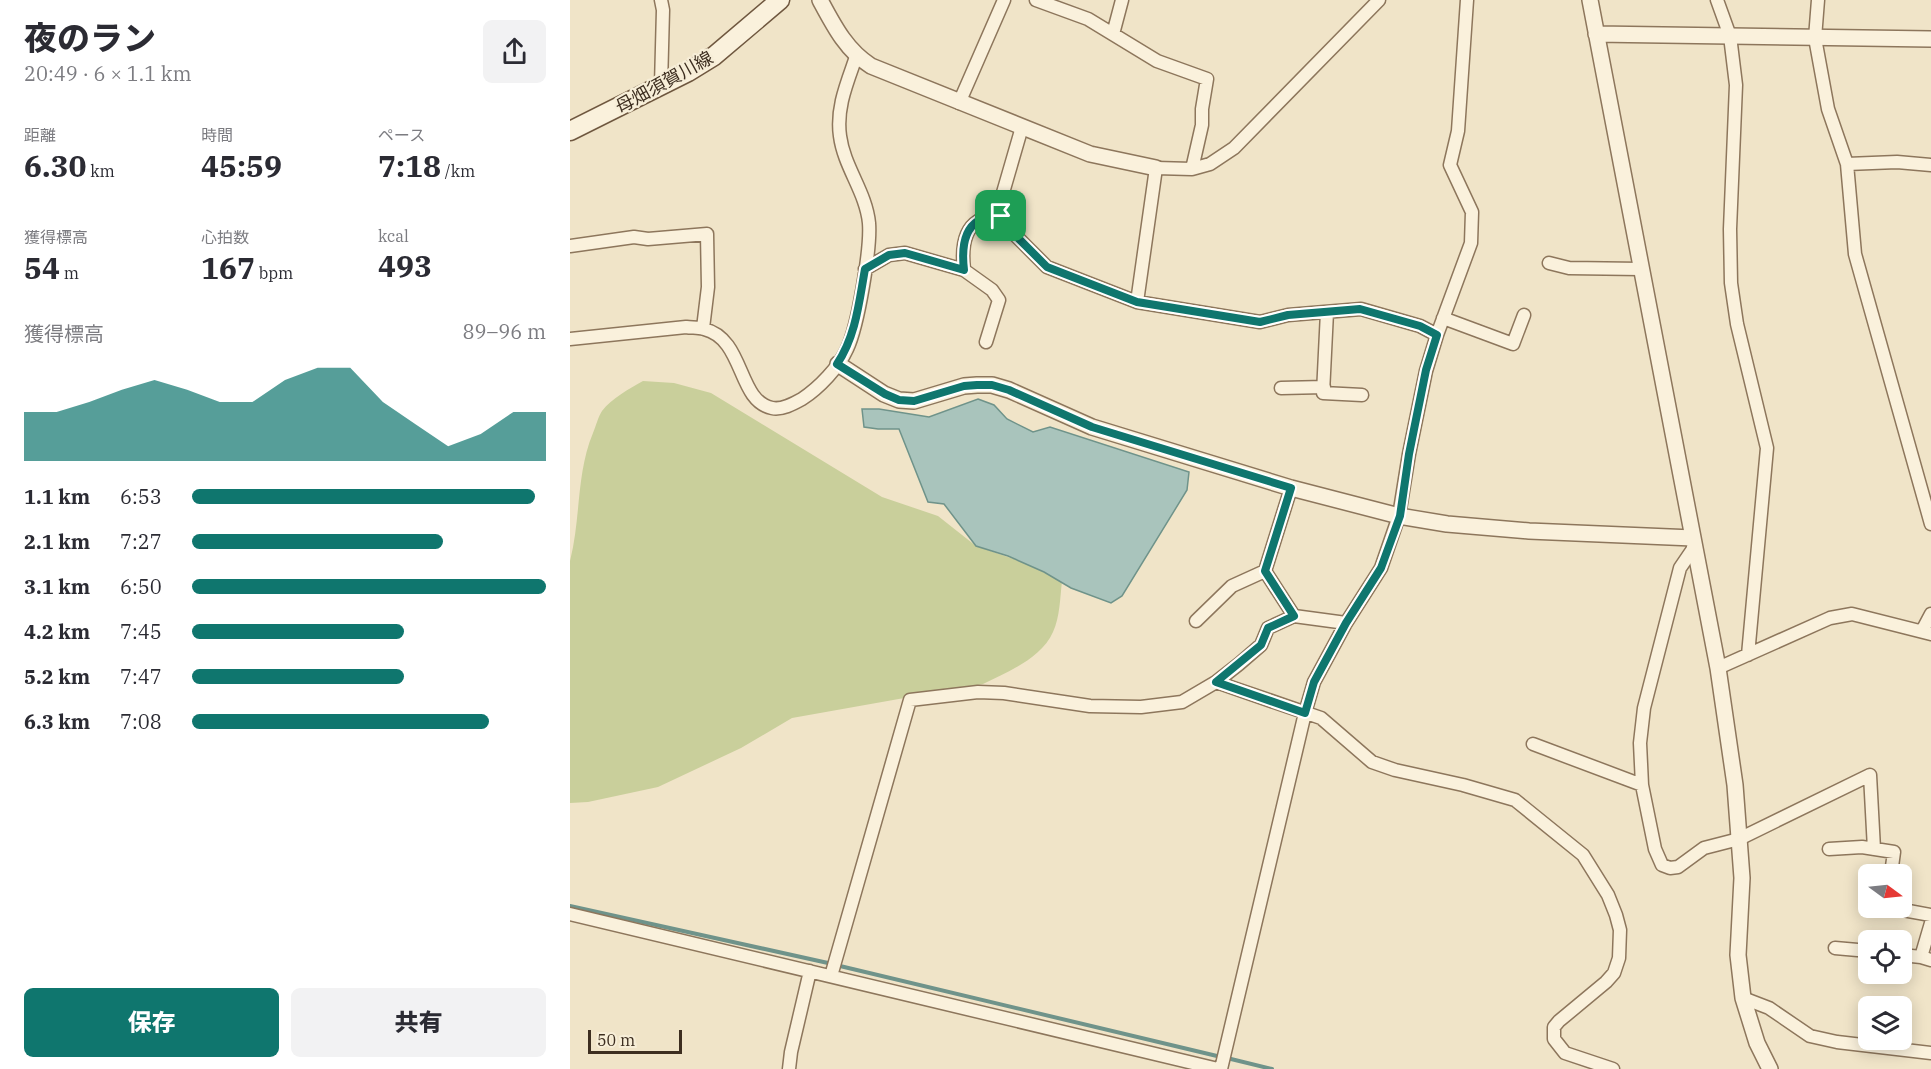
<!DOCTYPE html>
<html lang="ja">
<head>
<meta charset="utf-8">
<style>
  :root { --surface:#fff; --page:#f2f2f3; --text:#2b2b33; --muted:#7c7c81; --accent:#0f766e }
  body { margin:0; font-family:"IBM Plex Serif","Noto Sans JP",serif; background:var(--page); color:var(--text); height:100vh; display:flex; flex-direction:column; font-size:22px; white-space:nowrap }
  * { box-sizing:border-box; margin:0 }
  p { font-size:20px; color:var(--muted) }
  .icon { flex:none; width:33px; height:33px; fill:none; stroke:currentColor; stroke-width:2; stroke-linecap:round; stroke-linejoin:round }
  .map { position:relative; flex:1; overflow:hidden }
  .panel { display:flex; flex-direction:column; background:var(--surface); width:570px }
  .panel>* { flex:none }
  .needle { width:39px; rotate:105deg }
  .tools { position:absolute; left:1288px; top:864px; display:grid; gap:12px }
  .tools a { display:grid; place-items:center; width:54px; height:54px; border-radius:9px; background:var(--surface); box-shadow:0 3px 15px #0003; font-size:30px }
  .scale { position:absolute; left:18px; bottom:15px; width:94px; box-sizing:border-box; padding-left:6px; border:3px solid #3d2e20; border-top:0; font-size:16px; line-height:21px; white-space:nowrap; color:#3d2e20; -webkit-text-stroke:4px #f7eed8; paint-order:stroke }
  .pin { position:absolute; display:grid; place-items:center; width:51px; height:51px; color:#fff; margin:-26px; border-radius:12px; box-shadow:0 3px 9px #0006 }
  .round { display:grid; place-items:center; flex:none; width:63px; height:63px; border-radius:9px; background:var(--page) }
  .overview { display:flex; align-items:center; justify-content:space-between; height:102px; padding:0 24px }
  h1 { font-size:33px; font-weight:800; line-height:45px }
  .figures { display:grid; grid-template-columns:repeat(3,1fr); gap:9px; height:102px; padding:6px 24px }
  .figures div { display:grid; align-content:center }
  .figures b { font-size:30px; font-weight:800 }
  .figures small { font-size:16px; font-weight:400 }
  .figures p { font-size:16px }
  .chart { height:168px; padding:12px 24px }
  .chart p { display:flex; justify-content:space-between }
  .chart svg { width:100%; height:108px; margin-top:6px; fill:var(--accent); opacity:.7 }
  .action { display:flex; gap:12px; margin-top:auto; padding:12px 24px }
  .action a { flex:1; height:69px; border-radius:9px; background:var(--accent); color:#fff; font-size:24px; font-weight:800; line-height:69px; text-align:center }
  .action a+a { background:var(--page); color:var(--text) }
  ul { padding:0 24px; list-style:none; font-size:20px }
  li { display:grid; grid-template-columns:96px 72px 1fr; align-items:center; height:45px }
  li i { height:15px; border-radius:8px; background:var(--accent) }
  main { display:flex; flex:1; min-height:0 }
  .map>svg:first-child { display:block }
  .green { fill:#c9cf9b }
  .water { fill:#a9c4bc; stroke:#6f938a; stroke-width:1.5 }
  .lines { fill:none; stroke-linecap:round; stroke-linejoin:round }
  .stream { stroke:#6f938a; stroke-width:4 }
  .minor-casing { stroke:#8d765c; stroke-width:15 }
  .tertiary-casing { stroke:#8d765c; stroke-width:18 }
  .secondary-casing { stroke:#6f573f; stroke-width:21 }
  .minor { stroke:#faf1dc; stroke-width:12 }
  .tertiary { stroke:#faf1dc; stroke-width:15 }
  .secondary { stroke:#faf1dc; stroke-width:18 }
  .route-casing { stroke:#fff; stroke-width:12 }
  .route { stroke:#0f766e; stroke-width:8 }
  .labels { text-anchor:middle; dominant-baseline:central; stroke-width:4.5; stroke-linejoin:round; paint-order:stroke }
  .street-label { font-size:18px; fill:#3d2e20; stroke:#f7eed8 }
</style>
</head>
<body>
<main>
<section class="panel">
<div class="overview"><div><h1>夜のラン</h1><p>20:49 · 6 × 1.1 km</p></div><a class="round"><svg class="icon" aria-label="share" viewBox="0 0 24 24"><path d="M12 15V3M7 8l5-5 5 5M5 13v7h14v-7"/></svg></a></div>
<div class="figures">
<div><p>距離</p><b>6.30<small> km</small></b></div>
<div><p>時間</p><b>45:59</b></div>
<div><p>ペース</p><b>7:18<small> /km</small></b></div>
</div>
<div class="figures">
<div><p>獲得標高</p><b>54<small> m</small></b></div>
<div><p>心拍数</p><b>167<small> bpm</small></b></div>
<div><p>kcal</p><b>493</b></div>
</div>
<div class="chart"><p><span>獲得標高</span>89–96 m</p>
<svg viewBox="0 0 160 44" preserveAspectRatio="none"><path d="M0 44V24L10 24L20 20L30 15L40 11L50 15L60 20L70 20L80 11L90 6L100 6L110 20L120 29L130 38L140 33L150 24L160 24V44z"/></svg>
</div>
<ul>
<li><b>1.1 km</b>6:53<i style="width:97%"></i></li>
<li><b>2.1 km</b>7:27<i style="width:71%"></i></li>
<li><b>3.1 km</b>6:50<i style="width:100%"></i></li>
<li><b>4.2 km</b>7:45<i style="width:60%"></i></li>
<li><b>5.2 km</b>7:47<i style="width:60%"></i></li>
<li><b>6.3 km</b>7:08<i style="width:84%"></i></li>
</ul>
<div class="action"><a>保存</a><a>共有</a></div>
</section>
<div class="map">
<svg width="1361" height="1069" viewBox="0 0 1361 1069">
  <rect width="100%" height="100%" fill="#f0e4c8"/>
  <path class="green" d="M73 381 104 383 141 393 312 497 368 516 406 546 452 562 492 581C490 598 490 617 483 632 471 659 437 672 413 684L222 718 171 748 88 787 18 802 0 803V561C11 518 6 474 23 433 26 426 28 417 32 411 42 398 59 389 73 381Z"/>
  <path class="water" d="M408 399 424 405 437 419 463 432 480 427 619 472 617 490 552 596 541 603 501 588 474 572 438 556 406 546 374 504 358 502 329 429H308L294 427 292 409H309L359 417Z"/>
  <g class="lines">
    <path class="stream" d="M0 906 258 963
      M270 966 647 1056
      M661 1059 702 1069"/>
    <defs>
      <path id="minor" d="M466 0 518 19 587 61 637 79 632 109V125L622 169
        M809 0 664 148 640 164 622 169 586 168 567 302 690 322 718 315 791 309 850 326 867 335
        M1147 0 1160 36 1166 85 1160 229 1161 283 1167 324 1197 448 1178 655
        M1248 0 1245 38 1258 109 1277 164 1285 254 1361 524
        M543 34 552 0
        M91 85 93 10 91 0
        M389 103 434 0
        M452 127 430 203 431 216 438 228 477 267 567 302
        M1277 164 1327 162 1361 165
        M0 246 64 237 78 239 137 234 138 287 133 328
        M979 263 999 268 1071 269
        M295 269 319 255 335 253 394 270
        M757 312 753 393 792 395
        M873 318 943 344 954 315
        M0 339 116 327C122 328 128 327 134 329 175 339 167 401 202 408 212 410 223 404 232 399 249 388 269 367 277 349 288 326 301 248 299 223 296 192 274 167 270 136 266 108 277 83 286 57
        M416 342 429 300 422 290 394 270C392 253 392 231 408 221 414 217 424 217 431 216
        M711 388 754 387
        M721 488 695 571 724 616
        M1125 546 1110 568 1074 708 1070 743 1072 785 1085 849 1092 865 1100 868 1108 867 1134 848 1169 839 1300 775 1304 849
        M626 621 662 586 695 571
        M1352 631 1361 614
        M1148 668 1260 618 1282 614 1361 634
        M646 682 751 718 802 762 825 770 893 785 945 800 1013 855 1038 895 1046 915 1050 930 1049 958 1044 973 1036 982 989 1021 984 1027V1039L995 1053 1043 1069
        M963 744 1072 785
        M1259 849 1292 847 1324 852 1321 874
        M1332 907 1333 910 1361 915
        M0 914 648 1069
        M1361 923 1351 957 1361 960
        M1265 948 1299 951
        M1332 955 1351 957
        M261 976 340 700 408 692 434 693 520 706 571 707 612 702 646 682 669 664 691 645 698 628 724 616 776 623
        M1173 998 1199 1008 1240 1036 1267 1042 1361 1053
        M219 1069 221 1052 240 971
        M651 1069 735 713 744 682 776 623 811 568 829 516 839 454 856 371 867 335 901 243 902 212 880 165 888 131 897 0"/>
      <path id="tertiary" d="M250 0C264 26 276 50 301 66L520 154 586 168
        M1020 0 1148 668 1165 785 1172 878 1168 955 1173 998 1187 1043 1200 1069
        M1026 34 1361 39
        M268 364 314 394 329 400 344 401 394 386 407 385H422L439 390 522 427 721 488 829 516 877 524 959 531 1123 538"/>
      <path id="secondary" d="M0 131 118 72 144 56 210 0"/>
    </defs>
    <use href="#minor" class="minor-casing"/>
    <use href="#tertiary" class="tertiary-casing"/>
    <use href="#secondary" class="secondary-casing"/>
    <use href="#minor" class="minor"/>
    <use href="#tertiary" class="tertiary"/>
    <use href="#secondary" class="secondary"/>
  </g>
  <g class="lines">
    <defs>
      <path id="route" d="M431 216 438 228 477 267 567 302 690 322 718 315 790 309 850 326 867 335 856 370 839 454 830 516 811 568 776 623 744 682 735 713 646 682 691 645 698 628 724 616 695 571 721 488 522 427 439 390 422 385H407L394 386 344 401 329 400 315 394 267 364C286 336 289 302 295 269L319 255 335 253 394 270C392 253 392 231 408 221 414 217 424 217 431 216Z"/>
    </defs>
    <use href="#route" class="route-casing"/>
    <use href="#route" class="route"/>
  </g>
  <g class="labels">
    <g class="street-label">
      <text transform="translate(94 82) rotate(-29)">母畑須賀川線</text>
    </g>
  </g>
</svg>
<div class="tools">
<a><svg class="needle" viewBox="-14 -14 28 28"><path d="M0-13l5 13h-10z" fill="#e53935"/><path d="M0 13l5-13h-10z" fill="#7c7c81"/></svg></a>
<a><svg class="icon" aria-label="locate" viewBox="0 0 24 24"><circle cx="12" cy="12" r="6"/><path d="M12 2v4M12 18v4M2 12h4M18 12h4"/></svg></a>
<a><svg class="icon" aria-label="layers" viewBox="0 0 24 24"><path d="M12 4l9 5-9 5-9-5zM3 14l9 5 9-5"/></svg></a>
</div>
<div class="scale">50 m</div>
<div class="pin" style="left:431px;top:216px;background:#1e9e55"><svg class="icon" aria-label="arrive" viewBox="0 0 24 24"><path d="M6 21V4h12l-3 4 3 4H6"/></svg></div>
</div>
</main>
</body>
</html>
